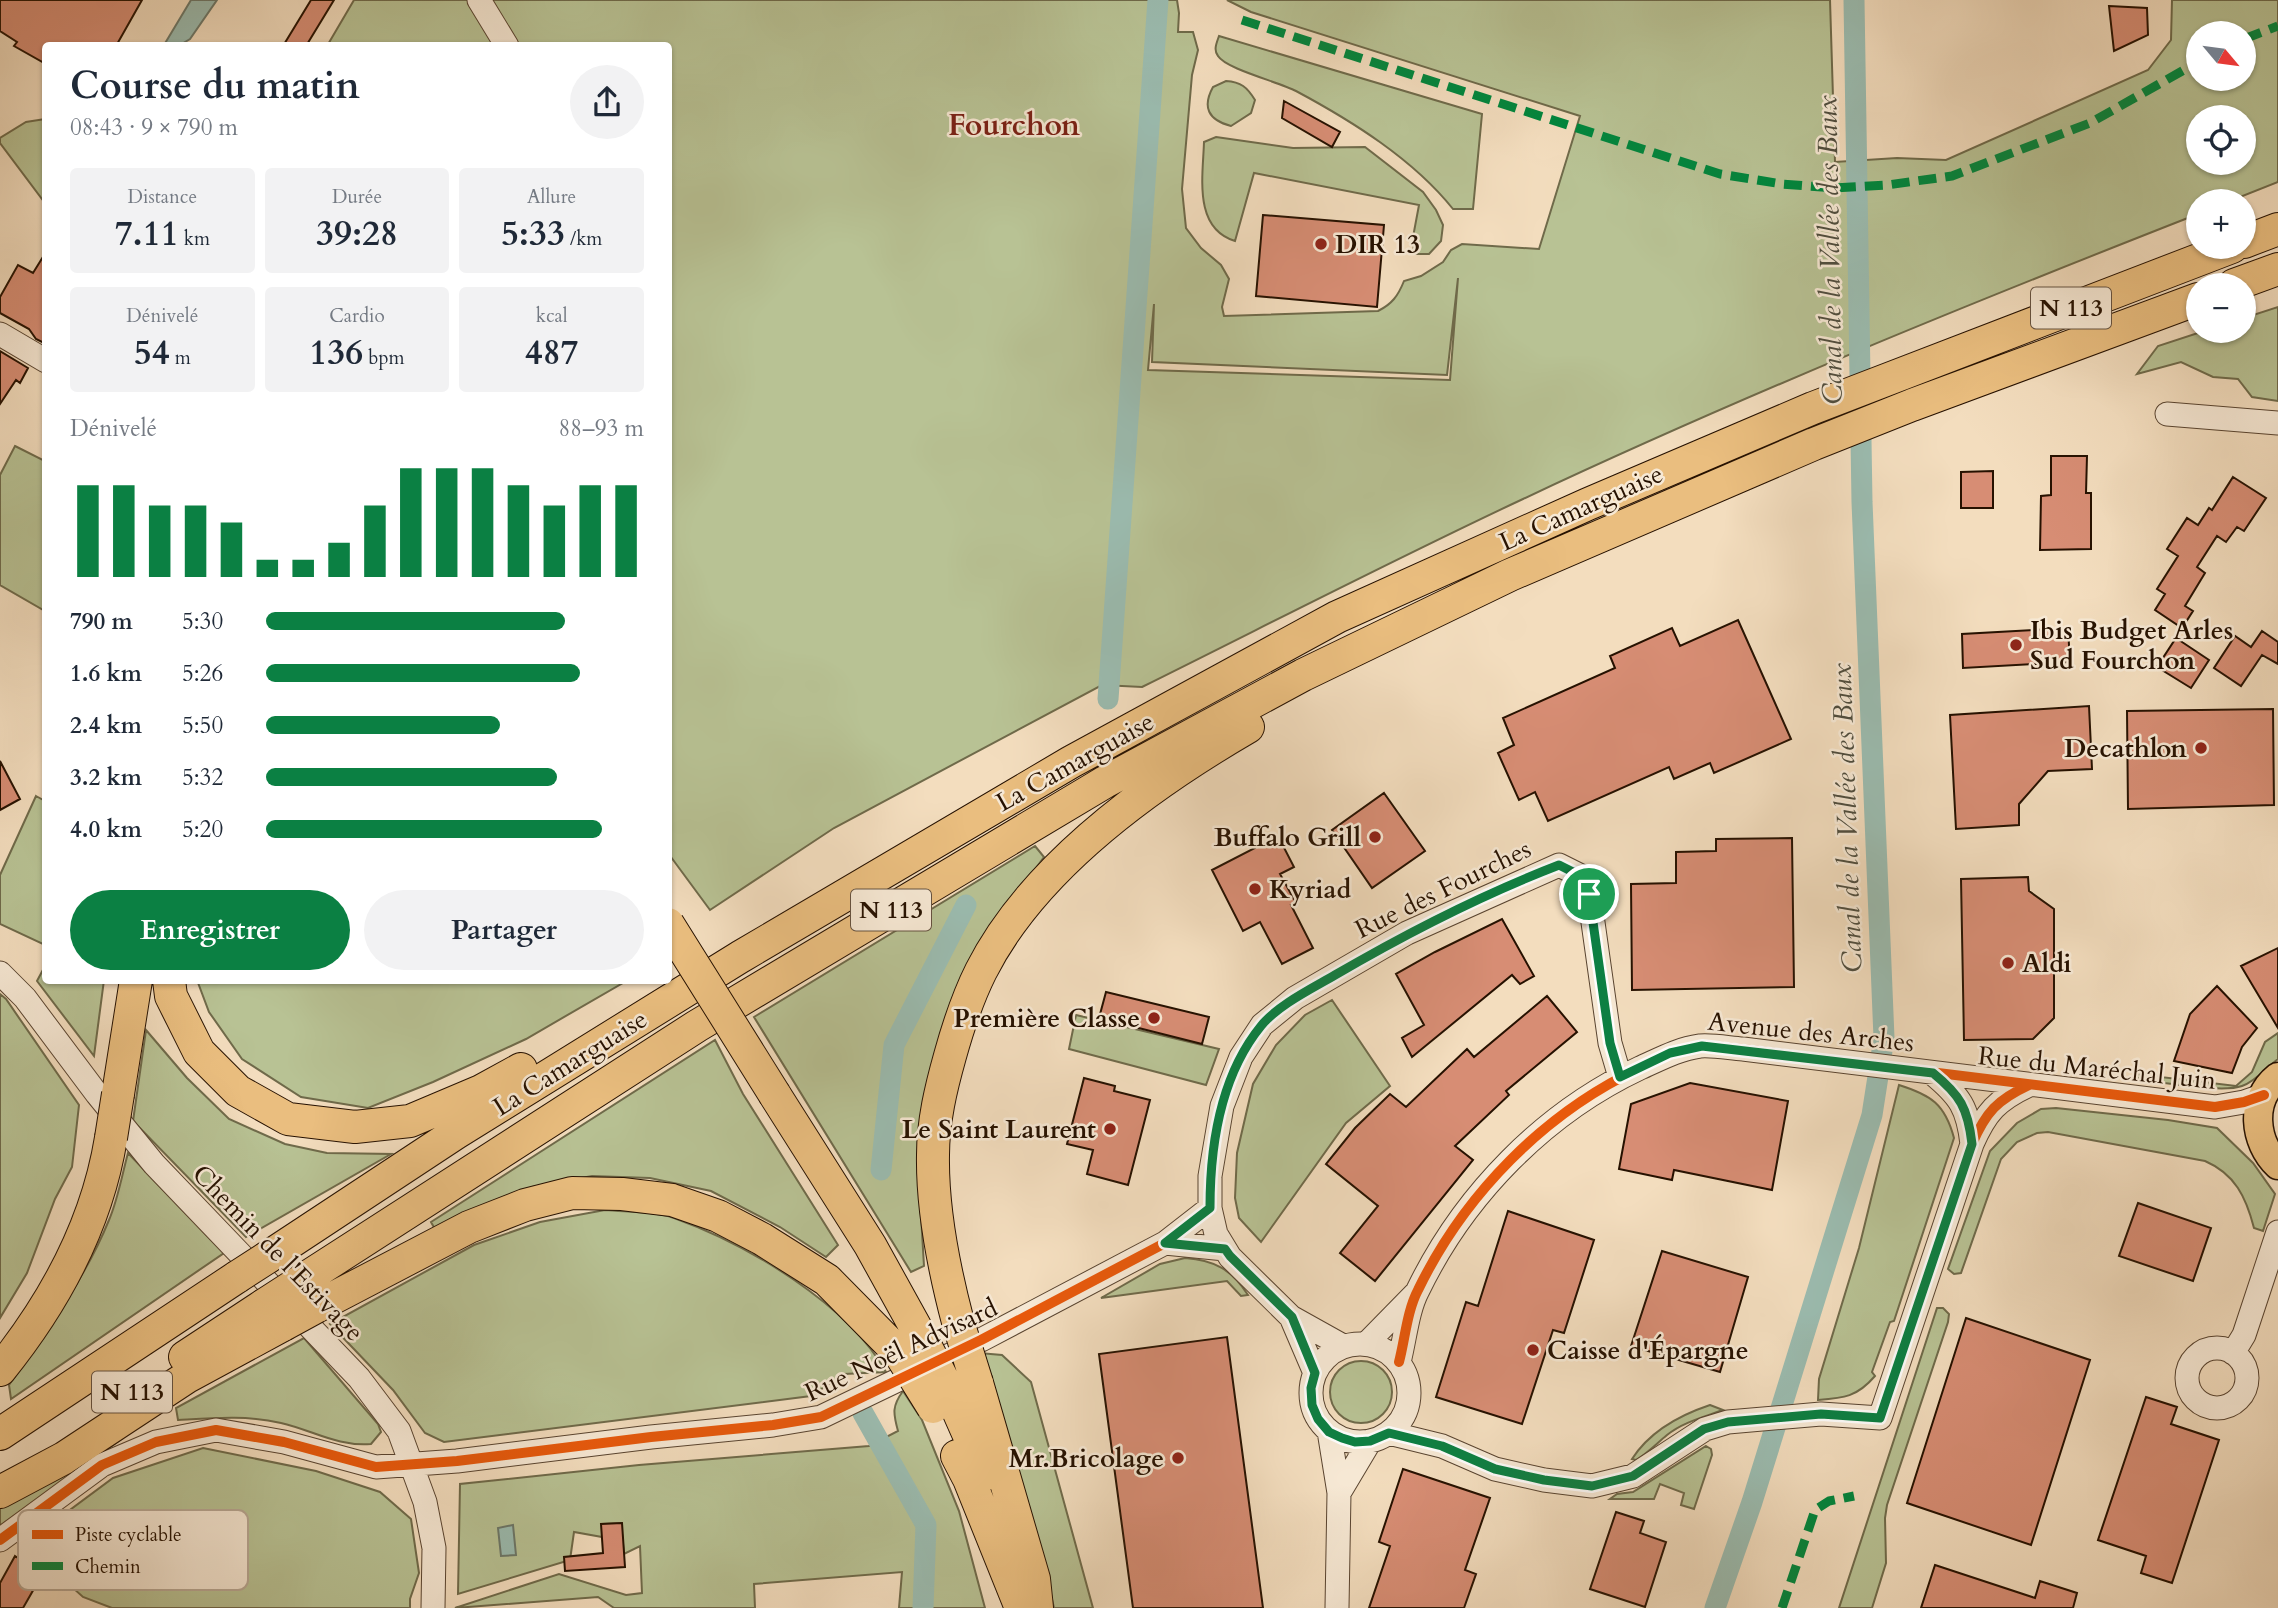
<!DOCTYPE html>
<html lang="fr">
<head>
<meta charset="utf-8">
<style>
  :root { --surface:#fff; --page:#f2f2f3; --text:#1f2937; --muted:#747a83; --accent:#0b8043 }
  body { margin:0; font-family:Cardo,serif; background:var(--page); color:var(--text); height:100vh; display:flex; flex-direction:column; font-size:26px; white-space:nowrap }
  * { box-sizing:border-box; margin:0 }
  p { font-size:23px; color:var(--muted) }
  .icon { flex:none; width:38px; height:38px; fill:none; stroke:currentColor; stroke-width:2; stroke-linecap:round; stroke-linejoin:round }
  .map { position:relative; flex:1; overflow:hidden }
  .side { position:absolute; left:42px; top:42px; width:630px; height:942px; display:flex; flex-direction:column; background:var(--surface); border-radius:7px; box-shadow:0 2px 5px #0004 }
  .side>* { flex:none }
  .needle { width:46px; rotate:119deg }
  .buttons { position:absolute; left:2186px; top:21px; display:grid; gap:14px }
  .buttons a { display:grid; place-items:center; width:70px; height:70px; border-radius:50%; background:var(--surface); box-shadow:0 2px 5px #0004; font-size:35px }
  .pin { position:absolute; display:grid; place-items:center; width:60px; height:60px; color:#fff; margin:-30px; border:4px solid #fff; border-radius:50%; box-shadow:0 2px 7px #0007 }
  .round { display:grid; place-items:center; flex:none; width:74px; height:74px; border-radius:37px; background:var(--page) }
  .head { display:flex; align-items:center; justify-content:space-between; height:119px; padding:0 28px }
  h1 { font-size:38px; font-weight:700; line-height:52px }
  .figures { display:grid; grid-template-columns:repeat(3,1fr); gap:10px; height:119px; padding:7px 28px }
  .figures div { display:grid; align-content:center; border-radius:7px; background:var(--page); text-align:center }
  .figures b { font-size:35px; font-weight:700 }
  .figures small { font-size:19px; font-weight:400 }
  .figures p { font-size:19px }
  .chart { height:196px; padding:14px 28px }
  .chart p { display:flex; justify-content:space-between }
  .chart svg { width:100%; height:126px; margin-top:7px; stroke:var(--accent); stroke-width:6 }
  .action { display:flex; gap:14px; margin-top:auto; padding:14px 28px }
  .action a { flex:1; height:80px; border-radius:42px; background:var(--accent); color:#fff; font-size:28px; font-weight:700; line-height:80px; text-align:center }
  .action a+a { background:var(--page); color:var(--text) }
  ul { padding:0 28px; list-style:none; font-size:23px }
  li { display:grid; grid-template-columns:112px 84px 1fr; align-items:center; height:52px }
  li i { height:18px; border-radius:9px; background:var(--accent) }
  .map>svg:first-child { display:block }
  .green { fill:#b8c294; stroke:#6f6a4a; stroke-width:2; fill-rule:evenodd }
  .water { fill:#9bbcb0; stroke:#6c786a; stroke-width:2 }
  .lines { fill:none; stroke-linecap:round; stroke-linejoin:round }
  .canal { stroke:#9bbcb0; stroke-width:21 }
  .building { fill:#d78d74; stroke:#261100; stroke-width:2 }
  .minor-casing { stroke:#594430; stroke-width:25 }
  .major-casing { stroke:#261100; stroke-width:31 }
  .highway-casing { stroke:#261100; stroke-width:34 }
  .minor { stroke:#f7e9d5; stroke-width:23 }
  .major { stroke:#eabe7f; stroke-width:28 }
  .highway { stroke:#eabe7f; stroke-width:32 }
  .highway-bridge-casing { stroke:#261100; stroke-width:34; stroke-linecap:butt }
  .highway-bridge { stroke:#eabe7f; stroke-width:32 }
  .quiet { stroke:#00873e; stroke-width:9; stroke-dasharray:18 9; stroke-linecap:butt }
  .cycleway-casing { stroke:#f7e9d5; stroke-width:15 }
  .cycleway { stroke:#e8590c; stroke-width:10 }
  .route-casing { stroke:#fff; stroke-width:14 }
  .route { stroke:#0b8043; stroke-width:9 }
  .poi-dot { fill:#8f2418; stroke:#f7e9d5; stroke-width:2.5 }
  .labels { text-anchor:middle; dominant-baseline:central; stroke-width:5; stroke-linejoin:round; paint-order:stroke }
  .shield { fill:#f7e9d5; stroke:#655240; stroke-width:2 }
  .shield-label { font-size:24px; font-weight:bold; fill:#261100 }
  .poi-label { font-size:26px; font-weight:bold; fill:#261100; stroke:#f7e9d5; text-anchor:start }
  .street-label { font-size:26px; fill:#261100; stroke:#f7e9d5 }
  .water-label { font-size:28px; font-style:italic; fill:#4f4d3e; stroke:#f7e9d5 }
  .quarter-label { font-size:30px; font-weight:bold; fill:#7a1f14; stroke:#f7e9d5 }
  .key { fill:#f7e9d5; stroke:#b8a895; stroke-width:2 }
  .key-label { font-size:19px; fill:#261100 }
</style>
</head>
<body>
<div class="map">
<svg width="2278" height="1608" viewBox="0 0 2278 1608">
  <rect width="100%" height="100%" fill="#f3ddbe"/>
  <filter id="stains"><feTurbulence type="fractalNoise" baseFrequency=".00286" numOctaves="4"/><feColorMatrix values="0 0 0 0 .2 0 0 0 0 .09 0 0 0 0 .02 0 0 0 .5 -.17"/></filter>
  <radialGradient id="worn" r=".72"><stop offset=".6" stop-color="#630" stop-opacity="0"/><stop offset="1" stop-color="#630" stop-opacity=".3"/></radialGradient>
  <path class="green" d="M354 0H475L499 46H327Z
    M487 0H1177L1179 13 1178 32H1193L1198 50 1192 75 1182 189 1186 228 1201 248 1221 265 1229 279 1222 307 1224 316 1378 311C1392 304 1398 296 1404 281L1421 276 1443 262 1451 250 1462 244 1539 249 1580 116 1251 12 1227 0H1830L1835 162 1897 158 1946 160 2148 70 2171 40 2172 0H2278V182L2230 201H2198V214C1971 303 1744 395 1523 499 1395 559 1269 624 1142 687L1102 685 834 828 710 910 668 853V46L519 45ZM2198 33H2244V79H2198ZM2198 117H2244V163H2198ZM1458 278 1450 380 1148 370 1154 304 1152 362 1447 375Z
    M1219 36 1482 114 1473 209H1453C1413 159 1352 121 1296 91 1279 82 1226 69 1218 56 1213 50 1217 42 1219 36Z
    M1226 81C1241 82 1247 87 1255 100L1251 113 1231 126C1208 120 1202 107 1213 87Z
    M45 119H46L45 203 0 143V138L26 122Z
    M1216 137 1293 148 1365 147 1423 192 1436 210 1443 225 1441 241 1429 254H1414L1413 237 1419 205 1254 173 1235 241C1193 228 1203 176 1204 142Z
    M2278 307V401L2252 397 2238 379 2213 377 2181 362 2137 374 2158 346 2204 331H2244V318Z
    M15 446 45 461V611L0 585V475Z
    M36 796 45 801V945L0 924V875Z
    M1035 846 1044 857 1009 905 920 1198 924 1266 911 1272 754 1017Z
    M45 966 46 980H104L94 1056 37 981Z
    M197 980H628L526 1039 433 1082 368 1108 301 1097 242 1059 209 1012Z
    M0 994 6 999 79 1105 72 1167 55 1199 27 1273 0 1318Z
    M1332 1000 1390 1086 1346 1123 1261 1242 1239 1218 1235 1198 1237 1153 1253 1084 1276 1045 1305 1015Z
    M1076 1015 1219 1049 1206 1085 1069 1049Z
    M146 1030 187 1078 229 1119 285 1144 327 1153 391 1154 246 1237 133 1121Z
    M2278 1033V1059C2266 1068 2256 1081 2242 1086 2222 1093 2170 1083 2147 1081L2135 1077 2136 1074 2236 1086 2252 1072 2265 1042Z
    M715 1040 743 1094 838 1245 826 1257 780 1227 711 1191 650 1178 592 1176 532 1187 436 1231 431 1222Z
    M1899 1085C1931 1095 1945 1104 1954 1138L1894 1321 1890 1322 1872 1372 1875 1376C1857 1397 1844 1398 1818 1400L1819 1379 1859 1248Z
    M2056 1108 2168 1120 2217 1128 2253 1163 2275 1194 2263 1231 2254 1228C2246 1197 2235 1174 2205 1161L2048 1132 2037 1133 2017 1142 2001 1159 1961 1273 1954 1274 1948 1269 1990 1151 2017 1123 2041 1109Z
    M128 1153 224 1253 11 1399 9 1385C45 1333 85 1279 109 1220 118 1199 122 1175 128 1153Z
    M605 1210C627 1212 653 1211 674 1218 747 1244 848 1304 886 1372L844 1374 811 1396 444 1442 425 1433 393 1390 330 1324 474 1245 540 1222Z
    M1185 1258C1215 1260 1232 1270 1248 1295L1241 1296 1227 1281 1101 1298 1160 1264Z
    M1937 1308H1943L1949 1314 1948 1322 1887 1505 1885 1518 1886 1563 1872 1608H1839Z
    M304 1338 378 1424 381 1432 371 1444C338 1447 312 1430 281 1423 247 1415 213 1418 178 1420L176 1408Z
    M979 1353 1002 1355 1031 1382 1093 1608H1054L1039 1542Z
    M1330 1392a31 31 0 1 1 62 0a31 31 0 1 1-62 0Z
    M903 1391 922 1420 959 1511 985 1608H899L902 1572 754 1584 755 1608H614L598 1597 455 1608 559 1574 626 1595 642 1593 640 1546 624 1554 621 1523 602 1524V1537L574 1532 570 1560 458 1594 460 1484 639 1465 869 1446 898 1431C893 1413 892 1406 903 1391Z
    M1710 1405 1723 1410C1704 1417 1683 1422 1667 1435 1656 1444 1648 1453 1636 1460L1632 1459C1650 1431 1680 1415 1710 1405Z
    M123 1438 0 1526V1508L71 1466Z
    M1706 1446 1711 1449 1712 1455 1694 1509 1681 1505 1684 1493 1660 1484 1654 1499H1610L1617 1494 1633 1492Z
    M203 1448 316 1471 380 1492 411 1519 419 1573 410 1599V1608H112L83 1597 24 1544 113 1478Z"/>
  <path class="water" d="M191 0H217L190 39 180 45H164Z
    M513 1525 516 1555 501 1556 498 1528Z"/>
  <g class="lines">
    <path class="canal" d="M1108 699 1158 0
      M881 1170 894 1045 966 905
      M863 1413 926 1525 923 1608
      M1715 1608 1752 1502 1872 1115 1884 1038 1862 502 1854 0"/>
  </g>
  <path class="building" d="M0 0H142L116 46H46V64L14 46 17 42 0 31Z
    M311 0H334L306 46H283Z
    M2109 6 2147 8 2148 35 2114 51Z
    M1284 101 1340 132 1332 147 1282 118Z
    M1263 215 1384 225 1377 307 1256 296Z
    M46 252V344L36 339 29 329 0 313V297L18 265 33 273Z
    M0 351 28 368 20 383 16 380 0 404Z
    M2051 456H2087L2086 493H2091V549L2040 550 2041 496 2051 495Z
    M1993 471V508H1961V472Z
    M2233 477 2266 498 2244 531 2237 527 2226 542 2217 536 2197 567 2205 573 2185 606 2193 611 2182 628 2155 610 2165 594 2157 589 2178 556 2167 549 2187 518 2198 525 2209 508 2212 510Z
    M1738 620 1791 739 1714 773 1710 763 1674 779 1669 767 1548 821 1535 792 1519 800 1498 753 1514 745 1503 718 1615 668 1610 656 1672 628 1680 646Z
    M2068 628 2070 662 1963 668 1962 634Z
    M2262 631 2278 642V664L2262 655 2241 686 2214 668 2235 636 2251 647Z
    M2176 638 2209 660 2191 688 2157 667Z
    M2089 706 2092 769 2048 771 2019 804V825L1956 829 1950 715Z
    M2273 709 2274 805 2128 809 2127 711Z
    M0 761 20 799 0 810Z
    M1384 793 1425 851 1372 888 1332 830Z
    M1278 836 1294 867 1280 874 1296 903 1291 905 1313 948 1282 964 1260 922 1243 931 1212 870Z
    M1792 838 1794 987 1632 990 1631 884 1676 883V852L1716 851V839Z
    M2028 877 2029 891 2054 909V1018L2033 1039 1964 1040 1961 879Z
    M1502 919 1534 976 1520 984 1512 975 1412 1057 1402 1038 1424 1025 1396 974 1435 952Z
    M2278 948V1028L2241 966Z
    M2217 986 2257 1028 2242 1047 2232 1073 2174 1061 2190 1014Z
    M1106 992 1209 1017 1202 1044 1099 1018Z
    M1547 996 1577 1032 1506 1091 1509 1095 1455 1146 1473 1160 1375 1281 1340 1253 1378 1206 1326 1164 1355 1128 1390 1094 1406 1107 1467 1049 1474 1057Z
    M1084 1078 1115 1086 1114 1091 1150 1100 1128 1185 1087 1174 1093 1150 1067 1144Z
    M1690 1083 1788 1101 1772 1190 1674 1170 1672 1180 1619 1169 1631 1104Z
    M2138 1203 2211 1228 2193 1281 2119 1256Z
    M1508 1211 1594 1240 1564 1333 1553 1330 1522 1424 1436 1397 1466 1302 1478 1306Z
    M1662 1251 1748 1277 1720 1372 1631 1346Z
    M1966 1318 2090 1360 2031 1545 1907 1503Z
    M1227 1337 1263 1608H1133L1099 1354Z
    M2146 1397 2177 1407 2171 1424 2219 1440 2172 1583 2141 1573 2146 1556 2098 1540Z
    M1403 1469 1490 1498 1465 1570 1476 1574 1464 1608H1369L1390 1546 1379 1542Z
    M1616 1512 1644 1521 1640 1533 1666 1542 1645 1607 1590 1589Z
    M622 1523 625 1567 565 1571 564 1557 603 1553 601 1524Z
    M15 1556 28 1565 27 1568 34 1572 29 1583 35 1587 23 1608H0V1583Z
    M1935 1565 2035 1598 2040 1581 2077 1593 2073 1608H1921Z"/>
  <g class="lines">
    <defs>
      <path id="minor" d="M479 0 507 46
        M0 334 46 361
        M2167 414 2278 423
        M0 973 25 998 97 1094 154 1164 359 1378 399 1431 425 1502 434 1548 433 1608
        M1932 1073C1960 1096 1968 1108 1972 1144
        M1165 1243 1225 1249
        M1291 1317 1315 1373
        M1311 1393a49 49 0 1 1 98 0a49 49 0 1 1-98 0Z
        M1366 1344 1416 1293
        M1343 1346 1291 1317 1230 1257 1216 1234 1210 1208V1176L1222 1106 1241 1057 1262 1025 1295 998 1407 933 1559 865 1583 877 1589 894 1610 1043 1620 1077
        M2187 1378a30 30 0 1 1 60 0a30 30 0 1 1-60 0Z
        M2233 1353 2244 1335 2278 1232
        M1399 1362C1405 1339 1407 1311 1418 1290 1464 1195 1544 1113 1640 1068 1660 1059 1678 1049 1700 1046 1714 1045 1729 1048 1743 1049L2215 1107 2244 1102 2264 1095
        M1329 1431 1339 1493 1337 1608
        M1389 1433 1442 1446 1495 1469 1544 1480 1592 1486 1633 1476 1705 1429 1728 1422 1821 1414 1880 1418 1972 1144C1986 1112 1997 1100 2029 1085
        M1339 1493 1370 1441
        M0 1540 102 1465 156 1442 216 1430 284 1442 376 1467 457 1461 651 1437 773 1425 821 1417 981 1340 1165 1243 1210 1208"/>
      <path id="major" d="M2278 1077C2249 1100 2254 1142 2278 1165"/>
      <path id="highway" d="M2244 242 2278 229
        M2234 285 2278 269
        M169 980 171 996 199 1052 238 1091 288 1119 355 1127 410 1121 481 1091 521 1069
        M118 1094 136 980
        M775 1095 870 1245 922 1339
        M268 1257 456 1133 740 957 1071 762 1337 617 1588 504 1813 408 2232 247
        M295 1285 697 1026 1105 782 1303 675 1510 575 1814 444 1912 405 2198 299
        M316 1307 469 1227 525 1205 572 1193 622 1194 672 1200 718 1216 762 1239 827 1280 900 1354
        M958 1322C944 1269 932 1211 933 1155 933 1121 941 1088 950 1056 958 1027 968 997 981 971 1033 868 1150 784 1248 727
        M185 1357 264 1305
        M0 1370C54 1303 97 1224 111 1138
        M977 1383 1034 1579 1037 1608
        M952 1397 986 1474
        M0 1434 237 1277
        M957 1456 969 1479 1021 1608
        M0 1492 64 1458 187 1377 283 1325"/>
    </defs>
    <use href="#minor" class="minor-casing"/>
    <use href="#major" class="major-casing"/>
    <use href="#highway" class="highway-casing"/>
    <use href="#minor" class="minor"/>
    <use href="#major" class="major"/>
    <use href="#highway" class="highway"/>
    <defs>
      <path id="highway-bridge" d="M668 924 775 1095
        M111 1138 118 1094
        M237 1277 268 1257
        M264 1305 295 1285
        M958 1322 977 1383
        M283 1325 316 1307
        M922 1339 952 1397
        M900 1354 933 1407"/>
    </defs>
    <use href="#highway-bridge" class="highway-bridge-casing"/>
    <use href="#highway-bridge" class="highway-bridge"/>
    <path class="quiet" d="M1242 20 1720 174 1782 184 1835 188 1887 185 1952 176 2090 123 2198 62
      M2244 39 2278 26
      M1782 1608 1815 1510 1829 1501 1854 1496"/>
    <defs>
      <path id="cycleway" d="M1399 1362C1405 1339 1407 1311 1418 1290 1464 1195 1544 1113 1640 1068 1660 1059 1678 1049 1700 1046 1714 1045 1729 1048 1743 1049L2215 1107 2244 1102 2264 1095
        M1389 1433 1442 1446 1495 1469 1544 1480 1592 1486 1633 1476 1705 1429 1728 1422 1821 1414 1880 1418 1972 1144C1986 1112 1997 1100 2029 1085
        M0 1540 102 1465 156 1442 216 1430 284 1442 376 1467 457 1461 651 1437 773 1425 821 1417 981 1340 1165 1243 1210 1208"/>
    </defs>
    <use href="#cycleway" class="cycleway-casing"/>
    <use href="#cycleway" class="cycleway"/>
  </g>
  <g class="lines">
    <defs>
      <path id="route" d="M1559 865 1583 877 1589 894 1610 1043 1620 1077 1670 1053 1702 1046 1933 1073C1960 1095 1968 1108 1972 1144L1880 1418 1821 1414 1728 1422 1704 1429 1633 1476 1592 1486 1544 1480 1495 1469 1442 1446 1389 1433 1370 1441 1355 1442 1342 1438 1329 1432 1318 1419 1312 1405 1311 1388 1315 1373 1292 1317 1230 1256 1225 1249 1165 1243 1210 1208C1210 1146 1221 1075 1261 1026 1278 1005 1311 989 1335 975 1407 933 1481 895 1559 865Z"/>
    </defs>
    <use href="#route" class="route-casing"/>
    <use href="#route" class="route"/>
  </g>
  <g class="poi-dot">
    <circle cx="1321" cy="244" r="7"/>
    <circle cx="2016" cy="645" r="7"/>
    <circle cx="2201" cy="748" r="7"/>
    <circle cx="1375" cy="837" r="7"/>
    <circle cx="1255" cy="889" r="7"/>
    <circle cx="2008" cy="963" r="7"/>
    <circle cx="1154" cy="1018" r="7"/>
    <circle cx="1110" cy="1129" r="7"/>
    <circle cx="1533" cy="1350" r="7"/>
    <circle cx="1178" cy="1458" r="7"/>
  </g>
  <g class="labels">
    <g class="shield">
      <rect x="2031" y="287.5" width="80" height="41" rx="5"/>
      <rect x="851" y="889.5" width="80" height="41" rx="5"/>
      <rect x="92" y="1371.5" width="80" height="41" rx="5"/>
    </g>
    <g class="shield-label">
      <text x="2071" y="308">N 113</text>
      <text x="891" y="910">N 113</text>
      <text x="132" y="1392">N 113</text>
    </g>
    <g class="poi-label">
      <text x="1335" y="244">DIR 13</text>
      <text x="2030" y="630">Ibis Budget Arles<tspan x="2030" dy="30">Sud Fourchon</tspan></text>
      <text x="2187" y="748" text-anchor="end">Decathlon</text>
      <text x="1361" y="837" text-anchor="end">Buffalo Grill</text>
      <text x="1269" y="889">Kyriad</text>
      <text x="2022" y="963">Aldi</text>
      <text x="1140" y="1018" text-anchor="end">Première Classe</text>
      <text x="1096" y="1129" text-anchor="end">Le Saint Laurent</text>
      <text x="1547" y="1350">Caisse d'Épargne</text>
      <text x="1164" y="1458" text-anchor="end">Mr.Bricolage</text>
    </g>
    <g class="street-label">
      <text transform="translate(1581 508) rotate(-24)">La Camarguaise</text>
      <text transform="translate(1075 762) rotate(-29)">La Camarguaise</text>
      <text transform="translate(1443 889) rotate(-26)">Rue des Fourches</text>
      <text transform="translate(1811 1032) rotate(6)">Avenue des Arches</text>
      <text transform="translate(570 1063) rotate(-32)">La Camarguaise</text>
      <text transform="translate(2097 1068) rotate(6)">Rue du Maréchal Juin</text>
      <text transform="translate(278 1253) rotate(46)">Chemin de l'Estivage</text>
      <text transform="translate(901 1350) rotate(-25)">Rue Noël Advisard</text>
    </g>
    <g class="water-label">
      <text transform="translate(1830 250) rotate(-91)">Canal de la Vallée des Baux</text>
      <text transform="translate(1847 818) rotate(-92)">Canal de la Vallée des Baux</text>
    </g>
    <g class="quarter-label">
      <text x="1014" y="125">Fourchon</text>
    </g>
  </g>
  <rect x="18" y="1510" width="230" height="80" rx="10" class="key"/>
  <rect x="32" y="1530" width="31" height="9" fill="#e8590c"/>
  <rect x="32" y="1562" width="31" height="8" fill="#00873e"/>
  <g class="key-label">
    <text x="75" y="1541">Piste cyclable</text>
    <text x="75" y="1573">Chemin</text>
  </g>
  <rect width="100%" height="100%" filter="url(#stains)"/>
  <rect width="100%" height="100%" fill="url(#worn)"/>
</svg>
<div class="buttons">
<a><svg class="needle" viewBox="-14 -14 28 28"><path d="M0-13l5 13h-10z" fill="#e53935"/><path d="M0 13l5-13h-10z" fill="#747a83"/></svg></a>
<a><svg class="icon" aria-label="locate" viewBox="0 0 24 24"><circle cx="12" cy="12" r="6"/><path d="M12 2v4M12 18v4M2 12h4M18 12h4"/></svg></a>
<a>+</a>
<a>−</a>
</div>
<div class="pin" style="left:1589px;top:894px;background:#1e9e55"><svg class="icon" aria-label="arrive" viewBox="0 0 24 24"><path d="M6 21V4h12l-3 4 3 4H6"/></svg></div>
<section class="side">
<div class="head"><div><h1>Course du matin</h1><p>08:43 · 9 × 790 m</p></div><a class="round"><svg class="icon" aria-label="share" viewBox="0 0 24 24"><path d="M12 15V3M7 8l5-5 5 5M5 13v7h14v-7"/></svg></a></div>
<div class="figures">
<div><p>Distance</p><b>7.11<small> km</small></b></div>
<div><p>Durée</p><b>39:28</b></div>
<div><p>Allure</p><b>5:33<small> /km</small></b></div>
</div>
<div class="figures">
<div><p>Dénivelé</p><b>54<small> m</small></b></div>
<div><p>Cardio</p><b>136<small> bpm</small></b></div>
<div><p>kcal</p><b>487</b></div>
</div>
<div class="chart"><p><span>Dénivelé</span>88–93 m</p>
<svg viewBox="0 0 160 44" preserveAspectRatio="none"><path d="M5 44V12M15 44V12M25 44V19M35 44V19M45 44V25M55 44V38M65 44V38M75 44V32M85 44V19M95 44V6M105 44V6M115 44V6M125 44V12M135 44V19M145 44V12M155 44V12"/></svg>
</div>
<ul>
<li><b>790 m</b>5:30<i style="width:79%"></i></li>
<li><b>1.6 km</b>5:26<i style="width:83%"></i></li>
<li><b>2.4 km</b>5:50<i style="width:62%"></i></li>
<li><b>3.2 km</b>5:32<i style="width:77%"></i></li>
<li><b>4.0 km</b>5:20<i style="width:89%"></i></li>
</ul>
<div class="action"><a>Enregistrer</a><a>Partager</a></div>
</section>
</div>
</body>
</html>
